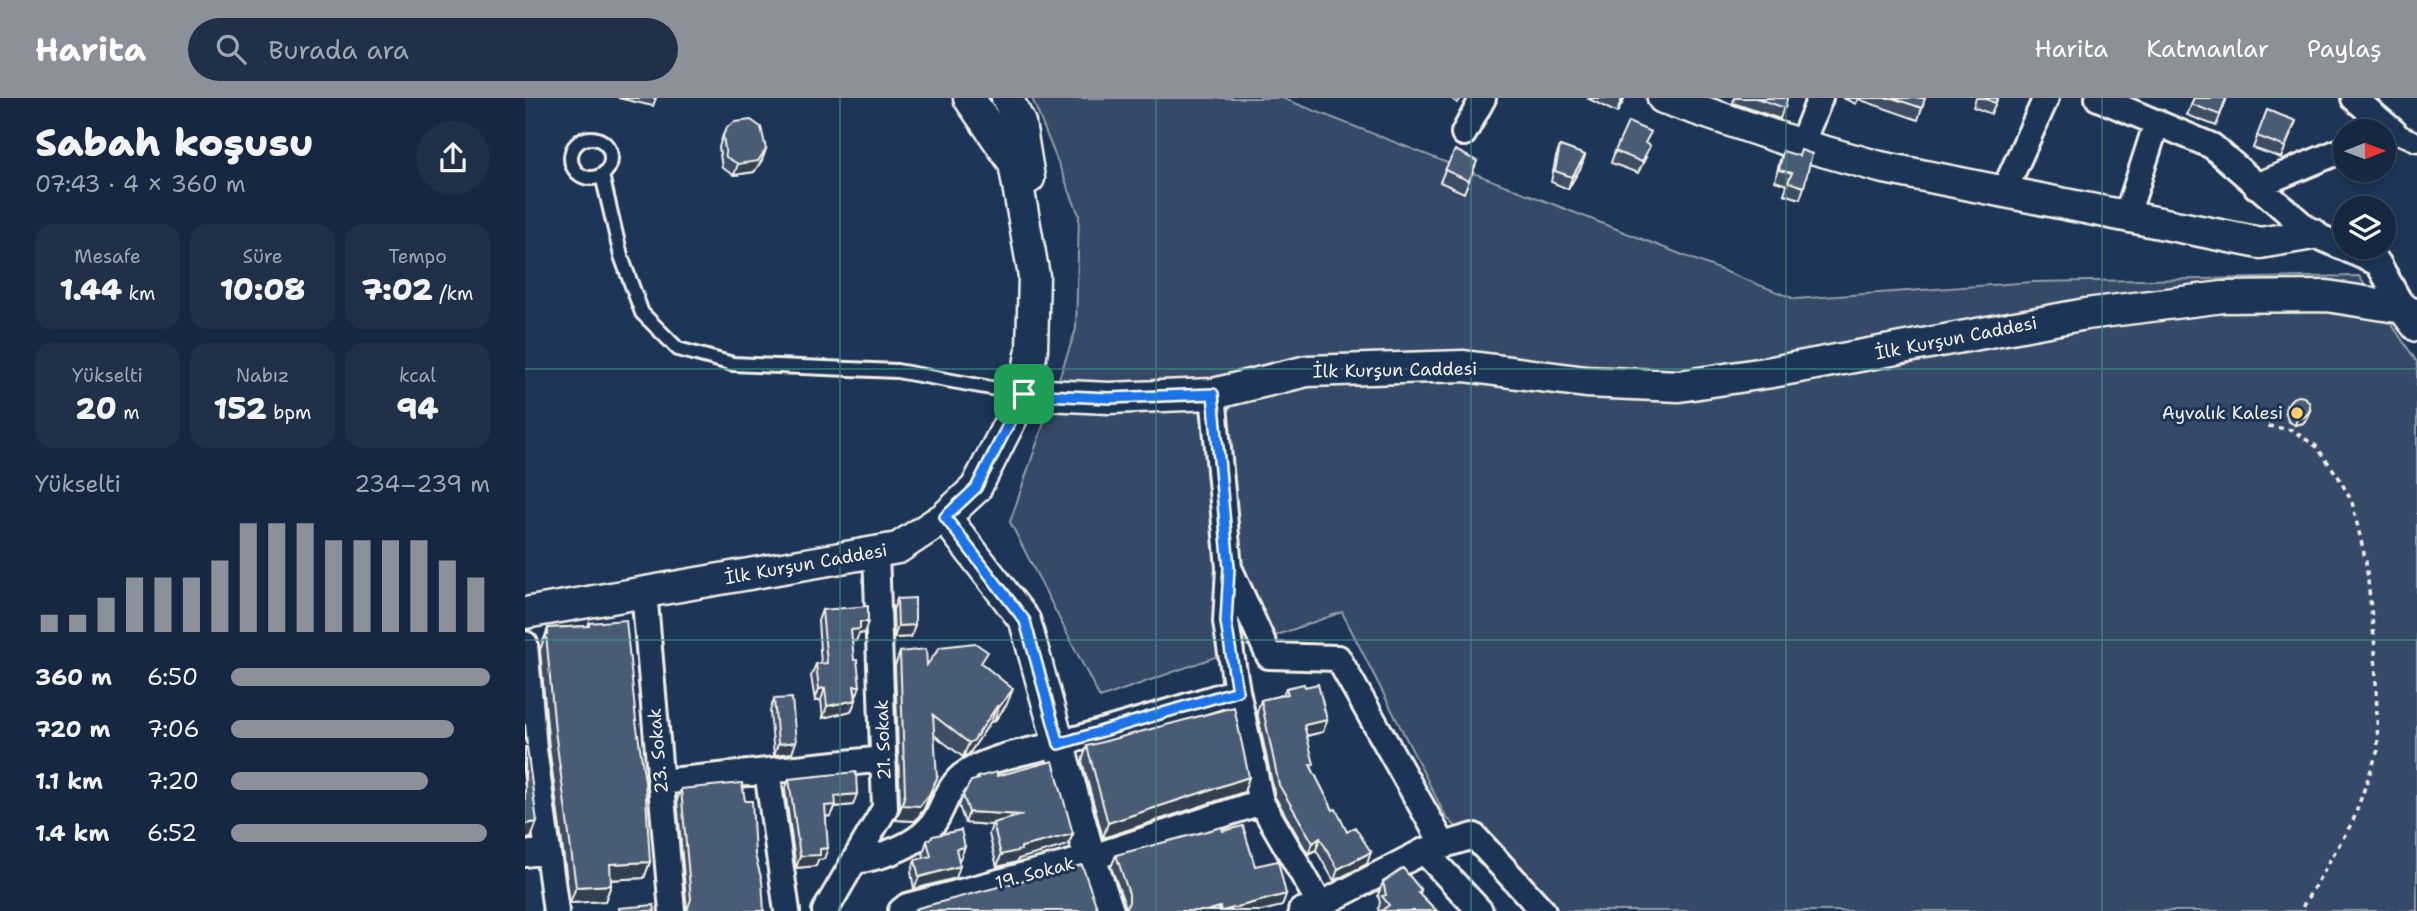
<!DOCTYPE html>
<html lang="tr">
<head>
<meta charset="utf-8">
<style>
  :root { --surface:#162841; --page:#1f3048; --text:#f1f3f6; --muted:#9ea6b1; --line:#35445a; --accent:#8c9099 }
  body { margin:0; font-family:"Shantell Sans",sans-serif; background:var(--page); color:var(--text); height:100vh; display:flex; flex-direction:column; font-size:26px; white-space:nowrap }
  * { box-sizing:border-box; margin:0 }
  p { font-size:23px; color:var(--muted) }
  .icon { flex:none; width:38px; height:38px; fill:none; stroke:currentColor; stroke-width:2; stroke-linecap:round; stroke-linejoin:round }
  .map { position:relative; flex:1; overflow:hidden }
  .details { display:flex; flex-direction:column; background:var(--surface); width:525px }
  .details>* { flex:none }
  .needle { width:46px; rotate:89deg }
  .controls { position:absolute; left:1808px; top:21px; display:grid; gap:14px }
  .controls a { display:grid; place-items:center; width:63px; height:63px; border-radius:50%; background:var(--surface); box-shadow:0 4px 10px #0003,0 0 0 2px var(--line); font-size:35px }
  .pin { position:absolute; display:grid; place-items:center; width:60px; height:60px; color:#fff; margin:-30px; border-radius:14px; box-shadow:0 4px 10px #0006 }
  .round { display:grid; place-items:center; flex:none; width:74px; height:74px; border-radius:37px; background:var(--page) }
  .headline { display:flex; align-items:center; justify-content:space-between; height:119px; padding:0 35px }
  h1 { font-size:38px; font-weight:800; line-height:52px }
  .metrics { display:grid; grid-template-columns:repeat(3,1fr); gap:10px; height:119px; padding:7px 35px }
  .metrics div { display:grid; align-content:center; border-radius:18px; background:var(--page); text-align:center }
  .metrics b { font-size:30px; font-weight:800 }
  .metrics small { font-size:19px; font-weight:400 }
  .metrics p { font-size:19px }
  .chart { height:196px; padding:14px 35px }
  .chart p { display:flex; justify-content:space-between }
  .chart svg { width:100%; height:126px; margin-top:7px; stroke:var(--accent); stroke-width:6 }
  ul { padding:0 35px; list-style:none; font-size:23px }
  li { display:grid; grid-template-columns:112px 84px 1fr; align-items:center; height:52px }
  li i { height:18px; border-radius:9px; background:var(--accent) }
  header { display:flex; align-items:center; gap:42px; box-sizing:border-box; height:98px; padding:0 35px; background:var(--accent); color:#fff }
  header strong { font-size:33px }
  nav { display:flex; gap:38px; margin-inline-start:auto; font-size:24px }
  .search { width:490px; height:63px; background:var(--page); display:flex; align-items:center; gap:18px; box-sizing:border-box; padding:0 24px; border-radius:38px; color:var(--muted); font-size:26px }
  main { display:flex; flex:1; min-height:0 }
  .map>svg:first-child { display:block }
  .green { fill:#354a67; stroke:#949ea8; stroke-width:2 }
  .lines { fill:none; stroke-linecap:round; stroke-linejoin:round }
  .service-casing { stroke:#f4f1e8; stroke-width:18 }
  .pedestrian-casing { stroke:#f4f1e8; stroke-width:23 }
  .minor-casing { stroke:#f4f1e8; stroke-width:30 }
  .tertiary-casing { stroke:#f4f1e8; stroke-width:35 }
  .path { stroke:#f4f1e8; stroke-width:3.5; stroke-dasharray:5 5; stroke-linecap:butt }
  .service { stroke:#1d3557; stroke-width:12 }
  .pedestrian { stroke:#1d3557; stroke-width:18 }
  .minor { stroke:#1d3557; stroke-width:24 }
  .tertiary { stroke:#1d3557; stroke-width:30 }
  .wall { fill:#3e4e64; stroke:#f4f1e8; stroke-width:2 }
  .shaded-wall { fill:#324051; stroke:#f4f1e8; stroke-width:2 }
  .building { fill:#485b74; stroke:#f4f1e8; stroke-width:2 }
  .route-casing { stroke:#fff; stroke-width:14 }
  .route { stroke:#1a73e8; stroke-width:9 }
  .grid { fill:none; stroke:#3d8f86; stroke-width:2; stroke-opacity:0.55 }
  .poi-dot { fill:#ffd166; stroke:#1d3557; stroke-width:2.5 }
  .labels { text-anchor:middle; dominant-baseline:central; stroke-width:6; stroke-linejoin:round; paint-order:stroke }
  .street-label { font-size:18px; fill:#f4f1e8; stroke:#1d3557 }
  .poi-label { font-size:18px; fill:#f4f1e8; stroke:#1d3557; text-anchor:end }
</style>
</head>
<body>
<header>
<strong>Harita</strong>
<div class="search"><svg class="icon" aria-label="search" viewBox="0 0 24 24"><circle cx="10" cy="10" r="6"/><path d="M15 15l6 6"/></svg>Burada ara</div>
<nav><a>Harita</a><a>Katmanlar</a><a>Paylaş</a></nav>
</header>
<main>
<section class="details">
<div class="headline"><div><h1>Sabah koşusu</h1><p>07:43 · 4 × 360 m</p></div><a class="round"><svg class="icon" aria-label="share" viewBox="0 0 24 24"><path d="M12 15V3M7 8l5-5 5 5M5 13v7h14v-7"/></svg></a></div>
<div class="metrics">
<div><p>Mesafe</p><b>1.44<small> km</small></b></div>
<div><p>Süre</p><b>10:08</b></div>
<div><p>Tempo</p><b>7:02<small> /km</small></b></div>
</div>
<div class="metrics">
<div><p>Yükselti</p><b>20<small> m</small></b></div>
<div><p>Nabız</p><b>152<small> bpm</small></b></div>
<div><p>kcal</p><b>94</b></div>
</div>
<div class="chart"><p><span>Yükselti</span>234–239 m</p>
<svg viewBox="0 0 160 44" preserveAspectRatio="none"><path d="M5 44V38M15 44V38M25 44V32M35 44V25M45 44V25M55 44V25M65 44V19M75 44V6M85 44V6M95 44V6M105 44V12M115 44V12M125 44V12M135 44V12M145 44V19M155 44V25"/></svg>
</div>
<ul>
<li><b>360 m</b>6:50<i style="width:100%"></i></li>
<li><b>720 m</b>7:06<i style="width:86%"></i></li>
<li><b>1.1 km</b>7:20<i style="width:76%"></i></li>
<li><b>1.4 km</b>6:52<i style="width:99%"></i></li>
</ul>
</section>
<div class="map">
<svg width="1892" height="813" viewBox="0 0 1892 813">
  <rect width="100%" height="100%" fill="#1d3557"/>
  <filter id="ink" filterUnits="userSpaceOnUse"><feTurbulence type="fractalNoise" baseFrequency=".0143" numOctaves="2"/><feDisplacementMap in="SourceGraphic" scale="14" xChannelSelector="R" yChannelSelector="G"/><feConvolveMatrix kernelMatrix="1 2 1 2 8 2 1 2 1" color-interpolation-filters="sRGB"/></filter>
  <g filter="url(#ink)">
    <path class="green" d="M507 0H757L1270 201 1508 184 1834 178 1892 264V813H1018L921 719 817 514 575 600 485 424 551 231 554 117Z"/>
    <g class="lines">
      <defs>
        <path id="service" d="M46 60a20 20 0 1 1 40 0a20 20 0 1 1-40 0Z
          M77 77 96 158 117 215 153 251 208 266 372 273 499 296"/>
        <path id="pedestrian" d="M1869 34 1892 44"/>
        <path id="minor" d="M1573 0 1687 48 1788 136 1853 165 1878 210 1891 213
          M1829 0 1869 34
          M939 35 958 0
          M1276 47 1295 0
          M1731 88 1820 51
          M1479 93 1521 0
          M1602 117 1632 24
          M688 296 704 470 701 524 712 593 736 704 799 813
          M706 474 744 558 813 560 919 748
          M119 493 147 813
          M0 546 9 651 31 813
          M242 673 262 813
          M135 684 359 661
          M899 753 955 813
          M0 756 22 753
          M330 763C358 759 398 746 412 719 420 704 426 684 441 675 468 658 502 654 533 646 593 630 653 611 712 593
          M300 813 360 710 351 454
          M376 813 382 808 565 760 736 704
          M776 813 795 807 899 753 949 738 1018 813"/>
        <path id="tertiary" d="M482 0 495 25 504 80
          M1138 0 1276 47 1355 69 1735 145 1788 136
          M499 296 584 300 688 296 782 273 939 268 1061 284 1154 288 1247 274 1561 216 1698 199 1802 198 1878 210 1892 228
          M420 419 500 523 565 760 583 813
          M0 515 373 450 420 419 451 390 499 296 507 251 509 178 489 65 444 0"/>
      </defs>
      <use href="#service" class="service-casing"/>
      <use href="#pedestrian" class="pedestrian-casing"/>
      <use href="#minor" class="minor-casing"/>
      <use href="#tertiary" class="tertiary-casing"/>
      <path class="path" d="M1743 328 1767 332 1791 348 1813 378 1827 404 1841 464 1850 549 1853 652 1828 723 1775 813"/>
      <use href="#service" class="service"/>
      <use href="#pedestrian" class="pedestrian"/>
      <use href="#minor" class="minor"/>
      <use href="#tertiary" class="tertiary"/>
    </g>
    <path class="wall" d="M93 0H131L128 8Z
      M926 0H937L932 5Z
      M1062 0H1100L1092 15Z
      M1209 0H1262L1255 21 1208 5Z
      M1318 0H1400L1393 22 1333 1 1331 6Z
      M1451 0H1473L1466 16 1448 9Z
      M1669 0H1702L1691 28 1662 17Z
      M1742 12 1771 23 1756 60 1728 50Z
      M198 37 241 51 237 62 229 74 209 77 197 70 194 49Z
      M1035 48 1060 57 1056 69 1043 91 1026 84 1031 59Z
      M1090 53 1121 59 1113 75 1086 65Z
      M1258 53 1279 89 1275 101 1259 96 1262 87 1250 83 1254 65Z
      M952 63 939 95 915 84 920 72Z
      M1762 306 1783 319 1778 325 1770 327 1763 323 1760 312Z
      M372 501 386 539 369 540 368 512Z
      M297 512 339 535 334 536 331 543H327L331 602 326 613 298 620 296 602 290 603 286 578 291 566H296L293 523Z
      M64 525 125 764 119 780 86 782V787L80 803 45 805 24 649 15 552 23 530 63 528Z
      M375 554 402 567H458L482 606 469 624 466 623 444 656 438 659 409 637 407 695 399 711 390 723 371 722 375 709 370 568Z
      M780 589 802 622 798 634 782 638 787 671 808 712 842 766 809 783 791 752 783 756 750 699 732 614 736 602 758 597 761 590Z
      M249 601 267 655 249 657 245 613Z
      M562 648 724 679 719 694 578 740 557 663Z
      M472 678 548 736 543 747 493 761 492 764 472 769 464 736 467 727 440 725 434 708 438 697 453 679Z
      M264 681 328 707 310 709 306 718 300 719 299 761 293 762 291 768 271 770 260 692Z
      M156 691 220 703 230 757 162 812 152 702Z
      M402 743 435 761H434L431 780 389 791 386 774 390 762 399 760 398 755Z
      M591 757 730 768 761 796 757 808 736 813H600V807L586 769Z
      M858 784 896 792 895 796 912 813H854L853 812 855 805 853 797Z"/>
    <path class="shaded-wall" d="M1098 0H1100L1092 15 1096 3Z
      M241 51 237 62 229 74 209 77 213 66Z
      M1060 57 1056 69 1043 91 1047 79Z
      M1785 313 1783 319 1778 325 1770 327 1772 321Z
      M335 524H343L339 535 334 536 331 543H322L326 532Z
      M390 527 386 539 369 540 373 528Z
      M329 588H335L331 599Z
      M300 590 296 602 290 603 294 591Z
      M488 591 482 606 469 624 474 609Z
      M331 602 326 613 298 620 302 608Z
      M472 608 466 623 444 656 438 659 444 645Z
      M802 622 798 634 775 639 779 627Z
      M271 644 267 655 249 657 253 646Z
      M724 679 719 694 578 740 583 725Z
      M412 680 399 711 390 723 371 722 377 707Z
      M332 696 328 707 310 709 306 718 295 719 300 708 310 698Z
      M444 714 498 717 468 725 467 727 440 725Z
      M12 724 6 740 0 741V726Z
      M548 736 543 747 493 761 492 764 472 769 476 757 496 749Z
      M795 740 791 752 783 756 788 745Z
      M440 749 435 761 427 763 431 751Z
      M303 750 299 761 293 762 291 768 271 770 275 758 295 751Z
      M846 754 842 766 809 783 813 771Z
      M125 764 119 780 79 782 85 766Z
      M435 768 431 780 389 791 394 779Z
      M86 787 80 803 45 805 51 789Z
      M761 796 757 808 736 813H697Z
      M695 809 693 813H681Z"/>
    <path class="building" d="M1231 0H1262L1260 10Z
      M1367 0H1400L1397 10Z
      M1459 0H1472L1470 5Z
      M1669 0H1701L1695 17 1666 6Z
      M1742 12 1771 23 1760 49 1732 38Z
      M226 22 236 29 241 51 233 63 213 66 201 59 198 37 202 29 210 24Z
      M1103 24 1126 34 1120 45 1125 48 1117 64 1090 53Z
      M1035 48 1060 57 1047 79 1030 73Z
      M930 52 952 63 944 83 920 72Z
      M1276 52 1287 56 1279 89 1263 84 1267 75 1254 72 1258 53 1274 58Z
      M1763 309a11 11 0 1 1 22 0a11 11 0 1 1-22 0Z
      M390 500V527L373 528 372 501Z
      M343 508V524H335V531L326 532 329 562H332L335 588H329L331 602 302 608 300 590 294 591 291 566 302 565 297 512Z
      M101 522 111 623 120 683 125 764 85 766 86 787 51 789 30 633 21 536H23V530L64 528V525Z
      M450 545 463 554 456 565 488 591 474 609 472 608 449 642 444 645 408 617 412 680 404 697 395 708 377 707 380 695 375 554 401 551 402 567 415 549Z
      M779 586 780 589 793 586 802 622 779 627 789 666 785 667 808 712 811 711 822 734 830 729 846 754 813 771 795 740 788 745 754 687 736 602 763 596 761 590Z
      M267 600 271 644 253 646 249 601Z
      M709 609 724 679 583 725 562 648Z
      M0 626 2 647 0 642Z
      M0 649H2L12 724 0 726Z
      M528 663 548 736 496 749V752L476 757 468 725 498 717 444 714 438 697 446 683 454 681 453 679 472 674V678Z
      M331 674 332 696 310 698 311 707 300 708 303 750 295 751V757L275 758 264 681Z
      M217 685 220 703H227L230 757 237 783 239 813H162L166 801 156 691Z
      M718 728 730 768 753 763 761 796 697 813H696L695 809 681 813H600L604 804V796L591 757 697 729 698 733Z
      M436 732 440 749 431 751 435 768 394 779 390 762 406 758 402 743 408 738Z
      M557 767 571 807 574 813H388L393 810Z
      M878 770 896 792 893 795 912 813H856L864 807 857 798 861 797 858 784Z
      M129 807 130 813H94V810Z"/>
  </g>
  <g class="lines" filter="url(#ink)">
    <defs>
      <path id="route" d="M499 296 584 300 688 296 704 470 701 524 712 593 534 646 500 523 420 419 451 390Z"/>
    </defs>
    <use href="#route" class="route-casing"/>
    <use href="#route" class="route"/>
  </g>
  <path class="grid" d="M315 0V813M631 0V813M946 0V813M1261 0V813M1577 0V813M0 271H1892M0 542H1892"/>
  <circle class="poi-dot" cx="1772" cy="315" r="7"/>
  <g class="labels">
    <g class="street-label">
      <text transform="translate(1431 240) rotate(-11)">İlk Kurşun Caddesi</text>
      <text transform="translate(870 272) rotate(-1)">İlk Kurşun Caddesi</text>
      <text transform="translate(281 466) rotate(-10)">İlk Kurşun Caddesi</text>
      <text transform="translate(358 642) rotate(-92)">21. Sokak</text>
      <text transform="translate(133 653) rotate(-95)">23. Sokak</text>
      <text transform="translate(510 775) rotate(-15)">19. Sokak</text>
    </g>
    <g class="poi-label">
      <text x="1758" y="315">Ayvalık Kalesi</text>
    </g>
  </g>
</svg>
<div class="controls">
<a><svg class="needle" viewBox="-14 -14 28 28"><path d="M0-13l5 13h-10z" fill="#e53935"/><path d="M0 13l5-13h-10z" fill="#9ea6b1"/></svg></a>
<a><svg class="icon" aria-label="layers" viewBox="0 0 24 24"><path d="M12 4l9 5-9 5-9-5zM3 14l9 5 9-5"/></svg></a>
</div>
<div class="pin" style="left:499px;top:296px;background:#1e9e55"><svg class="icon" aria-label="arrive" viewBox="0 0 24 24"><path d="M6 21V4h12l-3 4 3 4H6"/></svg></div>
</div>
</main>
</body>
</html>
